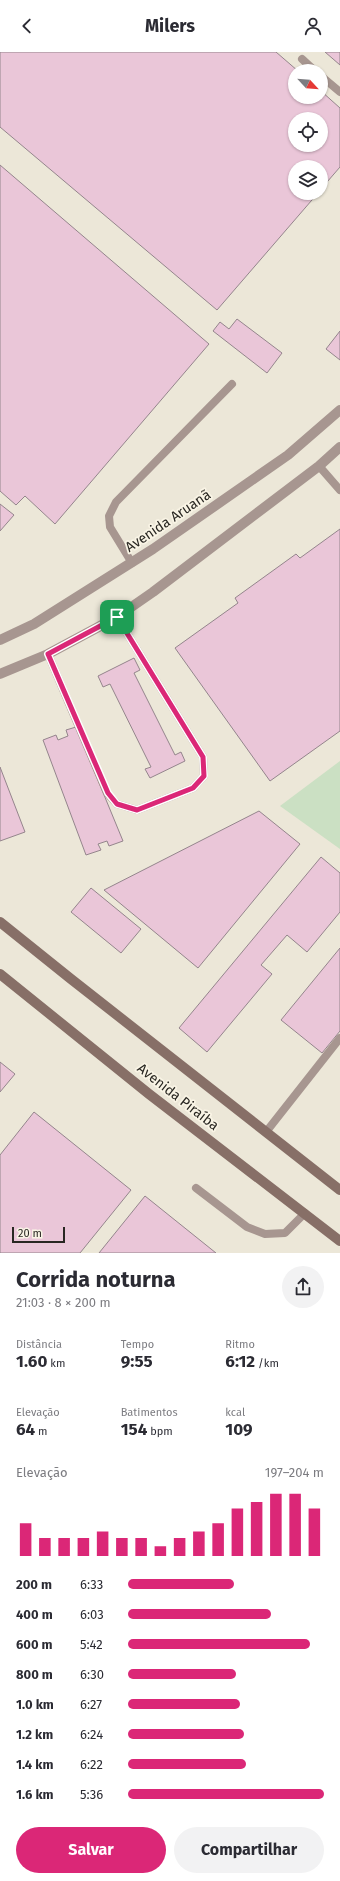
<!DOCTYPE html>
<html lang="pt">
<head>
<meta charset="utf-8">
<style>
  :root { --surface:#fff; --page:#f2f2f3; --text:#2b2b33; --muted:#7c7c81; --accent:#db2777 }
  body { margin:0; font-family:"Fira Sans",sans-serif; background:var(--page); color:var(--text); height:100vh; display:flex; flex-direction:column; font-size:15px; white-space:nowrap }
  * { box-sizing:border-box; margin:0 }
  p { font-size:13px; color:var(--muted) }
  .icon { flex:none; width:22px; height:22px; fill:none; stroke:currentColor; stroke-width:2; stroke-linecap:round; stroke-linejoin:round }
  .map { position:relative; height:1201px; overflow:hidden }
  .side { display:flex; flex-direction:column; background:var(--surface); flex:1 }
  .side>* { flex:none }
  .needle { width:26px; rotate:116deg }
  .buttons { position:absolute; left:288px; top:12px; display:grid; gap:8px }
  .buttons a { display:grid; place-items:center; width:40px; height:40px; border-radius:50%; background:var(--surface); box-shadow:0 1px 3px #0004; font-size:20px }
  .scale { position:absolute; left:12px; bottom:10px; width:53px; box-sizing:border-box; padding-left:4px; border:2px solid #292722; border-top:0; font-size:11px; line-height:14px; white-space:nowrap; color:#292722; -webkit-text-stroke:3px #f9f4e5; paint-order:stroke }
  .pin { position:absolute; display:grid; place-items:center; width:34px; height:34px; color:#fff; margin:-17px; border-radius:8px; box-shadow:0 2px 6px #0006 }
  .round { display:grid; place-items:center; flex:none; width:42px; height:42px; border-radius:21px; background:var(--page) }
  .head { display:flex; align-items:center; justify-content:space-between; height:68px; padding:0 16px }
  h1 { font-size:22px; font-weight:700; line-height:30px }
  .metrics { display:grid; grid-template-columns:repeat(3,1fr); gap:6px; height:68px; padding:4px 16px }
  .metrics div { display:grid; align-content:center }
  .metrics b { font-size:17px; font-weight:700 }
  .metrics small { font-size:11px; font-weight:400 }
  .metrics p { font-size:11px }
  .chart { height:112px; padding:8px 16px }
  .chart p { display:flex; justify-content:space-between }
  .chart svg { width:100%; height:72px; margin-top:4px; stroke:var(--accent); stroke-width:6 }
  .action { display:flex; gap:8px; margin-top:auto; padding:8px 16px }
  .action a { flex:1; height:46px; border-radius:24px; background:var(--accent); color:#fff; font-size:16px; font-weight:700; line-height:46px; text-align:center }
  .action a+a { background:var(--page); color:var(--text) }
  ul { padding:0 16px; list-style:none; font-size:13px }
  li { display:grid; grid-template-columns:64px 48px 1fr; align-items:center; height:30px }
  li i { height:10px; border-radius:5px; background:var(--accent) }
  header { display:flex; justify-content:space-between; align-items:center; height:52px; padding:0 16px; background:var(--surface); font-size:18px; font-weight:700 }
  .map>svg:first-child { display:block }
  .green { fill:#cbe0c3 }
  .building { fill:#eac6d8; stroke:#94858c; fill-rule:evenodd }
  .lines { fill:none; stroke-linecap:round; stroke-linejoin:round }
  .lane { stroke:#a79690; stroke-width:8 }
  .street { stroke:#a79690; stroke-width:10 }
  .secondary { stroke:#876f67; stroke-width:10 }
  .route-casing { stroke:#fff; stroke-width:8 }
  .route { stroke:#db2777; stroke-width:5 }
  .labels { text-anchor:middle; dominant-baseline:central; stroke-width:3.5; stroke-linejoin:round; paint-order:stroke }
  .street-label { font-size:14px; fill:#292722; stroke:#f9f4e5 }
</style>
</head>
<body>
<header><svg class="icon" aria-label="back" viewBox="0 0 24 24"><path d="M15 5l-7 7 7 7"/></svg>Milers<svg class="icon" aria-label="person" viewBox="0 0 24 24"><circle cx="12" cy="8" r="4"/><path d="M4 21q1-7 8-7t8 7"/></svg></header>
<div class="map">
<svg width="340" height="1201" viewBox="0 0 340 1201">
  <rect width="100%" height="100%" fill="#ece7d8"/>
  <path class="green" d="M340 709V797L280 754Z"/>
  <path class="building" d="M0 0H276L298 19H295V45H321V39L340 56V115L321 137V115H295V141H318L217 258 0 75ZM295 67H321V93H295Z
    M325 0H340V13Z
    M0 113 209 292 55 472 25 444 16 453 0 439Z
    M237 267 282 301 267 321 213 279 220 270 229 277Z
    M340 279V308L326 297Z
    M0 452 14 463 0 479Z
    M340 477V679L270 729 175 596 238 551 235 546 296 502 300 506Z
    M134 606 140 618 134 621 175 703 181 700 185 709 150 726 145 717 151 715 110 632 103 635 98 624Z
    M76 675 123 789 109 794 107 789 98 792 101 798 86 803 43 688 56 683 58 688 68 684 66 678Z
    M0 715 25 780 0 789Z
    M259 759 300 792 198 916 104 838Z
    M321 805 340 821V860L307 900 287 883 261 913 272 922 207 1000 179 976Z
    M91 836 141 877 121 901 71 860Z
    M340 896V979L322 1001 281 968Z
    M0 1010 15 1022 0 1040Z
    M34 1060 131 1138 80 1201H0V1103Z
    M145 1144 216 1201H99Z"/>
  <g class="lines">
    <path class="lane" d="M302 7 315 19
      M321 24 340 40
      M319 414 340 438
      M132 511 110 475 109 464 116 450 232 332
      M48 602 107 741 117 752 137 758 193 736 204 724 203 705 117 565
      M266 1080 340 986
      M196 1136 247 1175 265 1182 285 1181 305 1161"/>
    <path class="street" d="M0 588 34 572 153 497 288 403 340 358
      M0 622 48 602 117 565 153 540 319 414 340 395"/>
    <path class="secondary" d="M0 870 71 927 340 1138
      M0 922 149 1042 340 1189"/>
  </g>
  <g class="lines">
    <defs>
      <path id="route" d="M117 565 203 705 204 724 193 736 137 758 117 752 108 741 48 602Z"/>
    </defs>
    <use href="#route" class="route-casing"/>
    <use href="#route" class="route"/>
  </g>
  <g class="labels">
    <g class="street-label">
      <text transform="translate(168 469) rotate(-34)">Avenida Aruanã</text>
      <text transform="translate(178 1045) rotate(38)">Avenida Piraíba</text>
    </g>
  </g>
</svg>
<div class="buttons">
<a><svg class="needle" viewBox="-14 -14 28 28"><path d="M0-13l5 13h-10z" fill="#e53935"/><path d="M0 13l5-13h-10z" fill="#7c7c81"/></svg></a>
<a><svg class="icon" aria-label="locate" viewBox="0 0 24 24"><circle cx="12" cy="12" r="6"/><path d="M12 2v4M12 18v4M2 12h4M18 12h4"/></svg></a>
<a><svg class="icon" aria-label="layers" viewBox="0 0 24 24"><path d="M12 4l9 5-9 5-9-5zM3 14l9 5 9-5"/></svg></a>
</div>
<div class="scale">20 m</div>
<div class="pin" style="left:117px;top:565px;background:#1e9e55"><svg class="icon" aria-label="arrive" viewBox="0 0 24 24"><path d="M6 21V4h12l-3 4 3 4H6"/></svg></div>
</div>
<section class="side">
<div class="head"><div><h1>Corrida noturna</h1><p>21:03 · 8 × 200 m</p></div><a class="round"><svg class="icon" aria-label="share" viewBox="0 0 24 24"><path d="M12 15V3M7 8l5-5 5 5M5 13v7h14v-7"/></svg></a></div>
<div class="metrics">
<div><p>Distância</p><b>1.60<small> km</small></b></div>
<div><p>Tempo</p><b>9:55</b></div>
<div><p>Ritmo</p><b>6:12<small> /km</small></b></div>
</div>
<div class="metrics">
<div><p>Elevação</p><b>64<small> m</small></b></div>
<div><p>Batimentos</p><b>154<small> bpm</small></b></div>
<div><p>kcal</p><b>109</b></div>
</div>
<div class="chart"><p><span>Elevação</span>197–204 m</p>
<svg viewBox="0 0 160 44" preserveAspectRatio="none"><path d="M5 44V24M15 44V33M25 44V33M35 44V33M45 44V29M55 44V33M65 44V33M75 44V38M85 44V33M95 44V29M105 44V24M115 44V15M125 44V11M135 44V6M145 44V6M155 44V15"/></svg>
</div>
<ul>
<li><b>200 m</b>6:33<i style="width:54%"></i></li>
<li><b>400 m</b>6:03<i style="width:73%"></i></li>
<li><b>600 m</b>5:42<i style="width:93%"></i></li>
<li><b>800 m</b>6:30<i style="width:55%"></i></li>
<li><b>1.0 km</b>6:27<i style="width:57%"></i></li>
<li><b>1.2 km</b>6:24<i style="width:59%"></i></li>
<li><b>1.4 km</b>6:22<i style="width:60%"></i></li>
<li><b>1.6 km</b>5:36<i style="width:100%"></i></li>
</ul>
<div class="action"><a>Salvar</a><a>Compartilhar</a></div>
</section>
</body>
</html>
